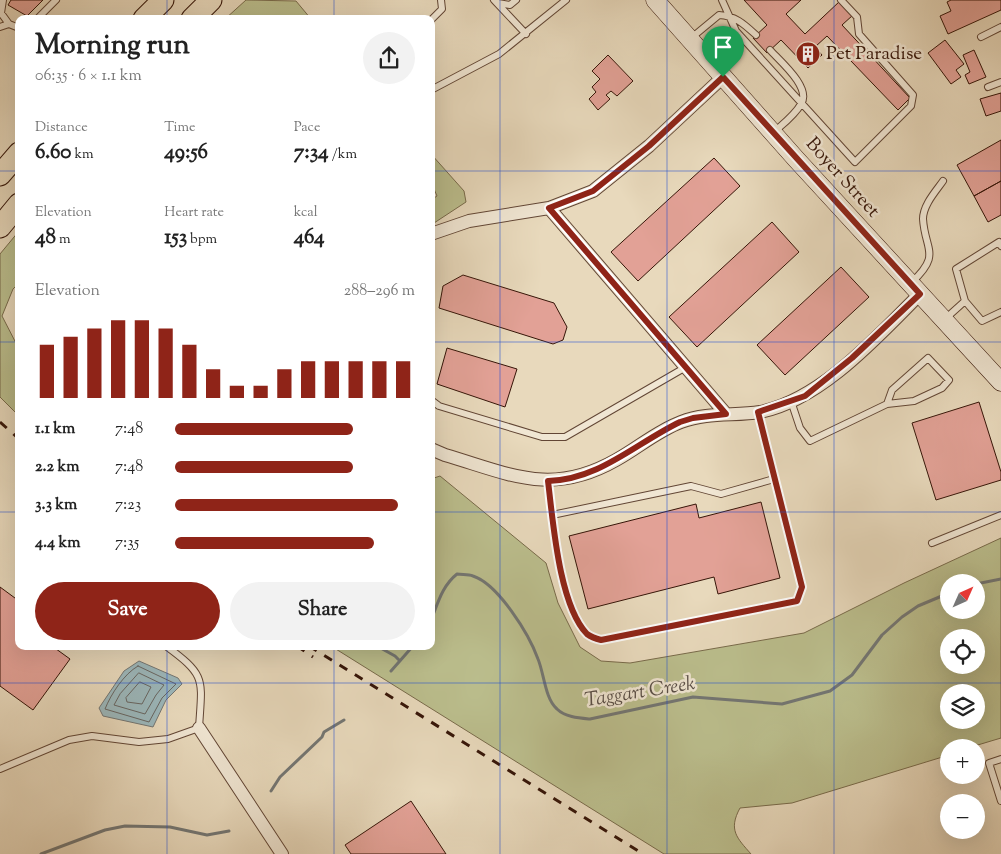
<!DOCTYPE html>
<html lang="en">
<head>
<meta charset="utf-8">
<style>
  :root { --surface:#fff; --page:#f2f2f2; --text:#222; --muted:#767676; --accent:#8f2418 }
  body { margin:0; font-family:"Sorts Mill Goudy",serif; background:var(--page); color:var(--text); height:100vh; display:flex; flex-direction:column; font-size:19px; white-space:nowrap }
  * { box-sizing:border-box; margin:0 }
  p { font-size:16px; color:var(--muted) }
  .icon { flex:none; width:28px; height:28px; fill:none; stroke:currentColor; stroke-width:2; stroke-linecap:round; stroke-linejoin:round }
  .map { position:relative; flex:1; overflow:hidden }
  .panel { position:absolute; left:15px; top:15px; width:420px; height:635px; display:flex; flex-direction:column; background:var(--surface); border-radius:10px; box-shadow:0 5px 20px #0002 }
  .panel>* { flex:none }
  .needle { width:32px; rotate:45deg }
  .tools { position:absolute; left:940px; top:574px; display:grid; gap:10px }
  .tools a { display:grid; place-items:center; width:45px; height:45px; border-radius:50%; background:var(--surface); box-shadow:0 5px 20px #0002; font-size:25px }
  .pin { position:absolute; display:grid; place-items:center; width:42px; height:42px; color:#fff; margin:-51px -21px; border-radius:50% 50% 50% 0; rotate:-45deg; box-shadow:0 0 5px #0007 }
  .pin .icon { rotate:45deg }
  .round { display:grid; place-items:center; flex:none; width:52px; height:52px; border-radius:26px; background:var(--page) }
  .summary { display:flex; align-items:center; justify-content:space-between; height:85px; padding:0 20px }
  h1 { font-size:28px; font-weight:700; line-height:38px }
  .figures { display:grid; grid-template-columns:repeat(3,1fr); gap:8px; height:85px; padding:5px 20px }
  .figures div { display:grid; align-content:center }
  .figures b { font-size:21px; font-weight:700 }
  .figures small { font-size:14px; font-weight:400 }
  .figures p { font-size:14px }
  .chart { height:140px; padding:10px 20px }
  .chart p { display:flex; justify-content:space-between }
  .chart svg { width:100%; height:90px; margin-top:5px; stroke:var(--accent); stroke-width:6 }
  .cta { display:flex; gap:10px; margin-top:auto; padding:10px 20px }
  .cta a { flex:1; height:58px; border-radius:30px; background:var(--accent); color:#fff; font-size:20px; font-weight:700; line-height:58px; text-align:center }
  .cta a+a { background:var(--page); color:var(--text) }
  ul { padding:0 20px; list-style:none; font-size:16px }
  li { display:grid; grid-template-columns:80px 60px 1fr; align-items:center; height:38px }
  li i { height:12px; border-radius:6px; background:var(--accent) }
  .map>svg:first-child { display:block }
  .green { fill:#bbbe8d; stroke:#786a4a; fill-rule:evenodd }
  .water { fill:#9bb7bb; stroke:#737673 }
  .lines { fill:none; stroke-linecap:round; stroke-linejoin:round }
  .shore { stroke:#686662; stroke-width:1 }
  .stream { stroke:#737673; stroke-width:3 }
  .building { fill:#e2a196; stroke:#361508 }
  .service-casing { stroke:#624635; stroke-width:8 }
  .minor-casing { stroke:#624635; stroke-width:14 }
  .secondary-casing { stroke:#361508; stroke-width:19 }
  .trunk-casing { stroke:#361508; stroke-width:23 }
  .service { stroke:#f0e6d3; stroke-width:6 }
  .minor { stroke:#f0e6d3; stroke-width:12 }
  .secondary { stroke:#f0e6d3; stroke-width:18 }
  .trunk { stroke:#e8d9bc; stroke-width:21 }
  .rail { stroke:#361508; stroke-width:3; stroke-dasharray:9 9; stroke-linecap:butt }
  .route-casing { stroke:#fff; stroke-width:10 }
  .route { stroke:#8f2418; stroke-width:6 }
  .grid { fill:none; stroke:#1d4ed8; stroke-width:1; stroke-opacity:0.55 }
  .labels { text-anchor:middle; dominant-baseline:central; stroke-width:5; stroke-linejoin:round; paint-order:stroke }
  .poi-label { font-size:19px; fill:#361508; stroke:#f0e6d3; text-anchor:start }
  .street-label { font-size:19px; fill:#361508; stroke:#f0e6d3 }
  .water-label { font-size:20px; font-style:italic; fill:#594e47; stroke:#f0e6d3 }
</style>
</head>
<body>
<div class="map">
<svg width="1001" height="854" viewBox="0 0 1001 854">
  <rect width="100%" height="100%" fill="#e8d9bc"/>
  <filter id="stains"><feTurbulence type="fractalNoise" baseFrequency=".004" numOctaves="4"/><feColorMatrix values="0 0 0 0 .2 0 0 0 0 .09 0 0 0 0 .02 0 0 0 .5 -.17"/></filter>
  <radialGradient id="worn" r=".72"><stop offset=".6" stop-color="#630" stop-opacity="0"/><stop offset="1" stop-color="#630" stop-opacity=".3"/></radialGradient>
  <path class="green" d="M246 0 296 1 311 19H225Z
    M431 154 464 191 466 202 431 225V200L437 196 431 182Z
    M19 231V283L13 289 2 316 19 349V416L0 397V254Z
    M440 476 546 563 558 603 580 647 601 661 630 663 804 633 904 583 1001 538V738L971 747 949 748V755L792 803 740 808C728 830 737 838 751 854H664L331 646H431V479ZM949 582H976V610H949ZM949 638H976V665H949ZM949 692H976V720H949Z"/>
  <path class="water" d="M139 661 178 678 182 684 166 700 153 727 103 716 99 708 124 671Z"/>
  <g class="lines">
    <path class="shore" d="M138 666 176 684 162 698 149 722 105 709C111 694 124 674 138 666Z
      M139 673 164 685 156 695 145 714 114 705 120 694Z
      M140 682 151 687 142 704 127 702 126 698Z"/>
    <path class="stream" d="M976 584 1001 579
      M431 620C438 603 442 586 457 574 462 575 468 574 473 576 498 584 529 634 538 659 544 673 545 699 557 709 565 717 579 718 590 719L693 697 782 704 830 691 852 675 882 635 902 617 918 606 949 593
      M377 646 395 656 400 661
      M391 671 413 646
      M271 791 280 777 322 737 324 732 344 720
      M41 854 105 830 125 826 170 827 207 835 229 831"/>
  </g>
  <path class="building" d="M11 0H43L27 16 8 5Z
    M744 0H801L786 14 805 34 840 1 853 15 842 25 910 98 898 110 827 36 815 47 822 55 808 68 781 40 767 53 753 38 767 25Z
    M951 0H1001V10L948 34 940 16 951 11 947 2Z
    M945 40 964 64 956 70 961 77 951 84 928 53Z
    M974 50 986 77 969 84 965 75 970 72 963 55Z
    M608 55 633 81 617 96 611 91 606 95 610 99 598 110 589 99 596 92 592 87 600 79 592 71Z
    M1001 93V111L986 116 980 99Z
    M1001 140V181L974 196 957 165Z
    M714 158 740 186 638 281 611 252Z
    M1001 181V215L988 222 974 196Z
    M772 222 799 252 697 347 669 317Z
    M841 267 869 297 785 375 757 345Z
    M463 275 554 303 567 327 563 340 553 344 439 308 443 286Z
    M447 348 517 369 505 407 437 384Z
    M979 402 1001 472V480L936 500 912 423Z
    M761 502 780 578 718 594 714 577 588 609 569 536 696 504 699 518Z
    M0 587 19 601V646H52L70 659 33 710 0 686Z
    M411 801 446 854H351L345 845Z"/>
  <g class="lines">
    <defs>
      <path id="service" d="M3 0 1 13 9 24 19 28
        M494 0 526 34
        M722 0 736 31 855 162 911 106 913 95 859 34 857 17 841 0
        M498 3 510 5 516 0
        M37 19 56 0
        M431 20 442 9 441 0
        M0 27 9 24
        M981 37 1001 27
        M690 39 719 15C736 16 744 24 756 35
        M770 50C780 61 812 88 801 104 795 115 783 124 774 132
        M988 87 1001 82
        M431 90 499 54 566 0
        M911 283C942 254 925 251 923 219 923 205 936 191 943 181
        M965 301 982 321 1001 312
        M945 319 965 301 956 269 999 242 1001 246
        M431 400 439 406 542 437H565L686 367
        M791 401 800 428 810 441 887 404 914 401 942 388 949 380 928 358 892 390 887 404
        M548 481C553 521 559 605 587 634 591 637 597 639 601 640L797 601 802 587 758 412
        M552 515 691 486 721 494 774 479
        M932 543 1001 515
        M1001 759 989 763 1001 801
        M0 769 69 740 92 736 139 742 168 739 199 728C202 679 207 676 166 646"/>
      <path id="minor" d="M549 208 726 414
        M431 234 469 221 549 208 593 191 649 146 723 77
        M431 449 445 455C510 474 551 497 616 460 638 448 657 431 681 422 707 412 734 416 760 412 821 400 877 337 920 294
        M199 728 282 854"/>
      <path id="secondary" d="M655 0 796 159 1001 382"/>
      <path id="trunk" d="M144 19 163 0
        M192 19 211 0
        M0 175 19 153
        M0 227 19 204"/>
    </defs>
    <use href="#service" class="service-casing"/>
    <use href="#minor" class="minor-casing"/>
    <use href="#secondary" class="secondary-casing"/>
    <use href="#trunk" class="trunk-casing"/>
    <use href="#service" class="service"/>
    <use href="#minor" class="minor"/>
    <use href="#secondary" class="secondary"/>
    <use href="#trunk" class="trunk"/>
    <path class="rail" d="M0 422 19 439
      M297 646 313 657
      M309 646 643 854"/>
  </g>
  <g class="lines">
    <defs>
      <path id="route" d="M723 77 920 294 852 358 805 396 758 412 802 587 797 601 601 640C597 639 591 637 587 634 559 605 553 521 548 481 599 480 636 443 680 422L693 418 726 414 549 208 593 191 649 146Z"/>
    </defs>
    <use href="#route" class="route-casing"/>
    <use href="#route" class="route"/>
  </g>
  <path class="grid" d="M167 0V19M334 0V19M500 0V854M667 0V854M834 0V854M0 171H19M431 171H1001M0 342H19M431 342H1001M0 512H19M431 512H1001M167 646V854M334 646V854M0 683H1001"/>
  <defs>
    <symbol id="building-disc" viewBox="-11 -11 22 22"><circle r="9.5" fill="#8f2418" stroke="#f0e6d3"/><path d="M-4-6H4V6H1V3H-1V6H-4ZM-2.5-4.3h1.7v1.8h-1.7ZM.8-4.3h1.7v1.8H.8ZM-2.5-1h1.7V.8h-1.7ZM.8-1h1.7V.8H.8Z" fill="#fff"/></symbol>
  </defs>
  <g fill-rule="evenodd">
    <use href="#building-disc" x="794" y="40" width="28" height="28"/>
  </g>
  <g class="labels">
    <g class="poi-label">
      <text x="826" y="54">Pet Paradise</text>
    </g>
    <g class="street-label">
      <text transform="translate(842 178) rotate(48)">Boyer Street</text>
    </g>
    <g class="water-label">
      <text transform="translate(640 693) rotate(-9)">Taggart Creek</text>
    </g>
  </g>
  <rect width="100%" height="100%" filter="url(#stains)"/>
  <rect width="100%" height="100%" fill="url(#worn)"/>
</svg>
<div class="tools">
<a><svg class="needle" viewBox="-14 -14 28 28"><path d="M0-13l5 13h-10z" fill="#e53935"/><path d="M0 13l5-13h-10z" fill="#767676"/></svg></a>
<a><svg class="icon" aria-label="locate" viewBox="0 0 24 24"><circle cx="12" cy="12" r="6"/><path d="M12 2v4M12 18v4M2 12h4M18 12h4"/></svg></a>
<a><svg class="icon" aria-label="layers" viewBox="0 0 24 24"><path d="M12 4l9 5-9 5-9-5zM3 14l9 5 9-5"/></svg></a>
<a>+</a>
<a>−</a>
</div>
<div class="pin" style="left:723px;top:77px;background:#1e9e55"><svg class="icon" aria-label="arrive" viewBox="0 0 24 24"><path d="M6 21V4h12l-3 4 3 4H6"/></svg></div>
<section class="panel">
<div class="summary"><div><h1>Morning run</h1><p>06:35 · 6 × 1.1 km</p></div><a class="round"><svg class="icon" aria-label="share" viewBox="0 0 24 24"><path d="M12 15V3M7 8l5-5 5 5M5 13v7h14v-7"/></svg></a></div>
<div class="figures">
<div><p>Distance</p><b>6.60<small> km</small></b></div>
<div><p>Time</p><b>49:56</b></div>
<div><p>Pace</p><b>7:34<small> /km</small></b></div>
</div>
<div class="figures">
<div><p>Elevation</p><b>48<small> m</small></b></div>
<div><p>Heart rate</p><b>153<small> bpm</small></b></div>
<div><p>kcal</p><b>464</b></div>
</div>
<div class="chart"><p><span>Elevation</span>288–296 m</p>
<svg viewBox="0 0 160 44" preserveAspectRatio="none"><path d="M5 44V18M15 44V14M25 44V10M35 44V6M45 44V6M55 44V10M65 44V18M75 44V30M85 44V38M95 44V38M105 44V30M115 44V26M125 44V26M135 44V26M145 44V26M155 44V26"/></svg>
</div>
<ul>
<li><b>1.1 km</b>7:48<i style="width:74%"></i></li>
<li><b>2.2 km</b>7:48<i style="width:74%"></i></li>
<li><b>3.3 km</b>7:23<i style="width:93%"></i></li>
<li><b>4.4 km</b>7:35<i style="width:83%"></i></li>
</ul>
<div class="cta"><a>Save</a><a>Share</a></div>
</section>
</div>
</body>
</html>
